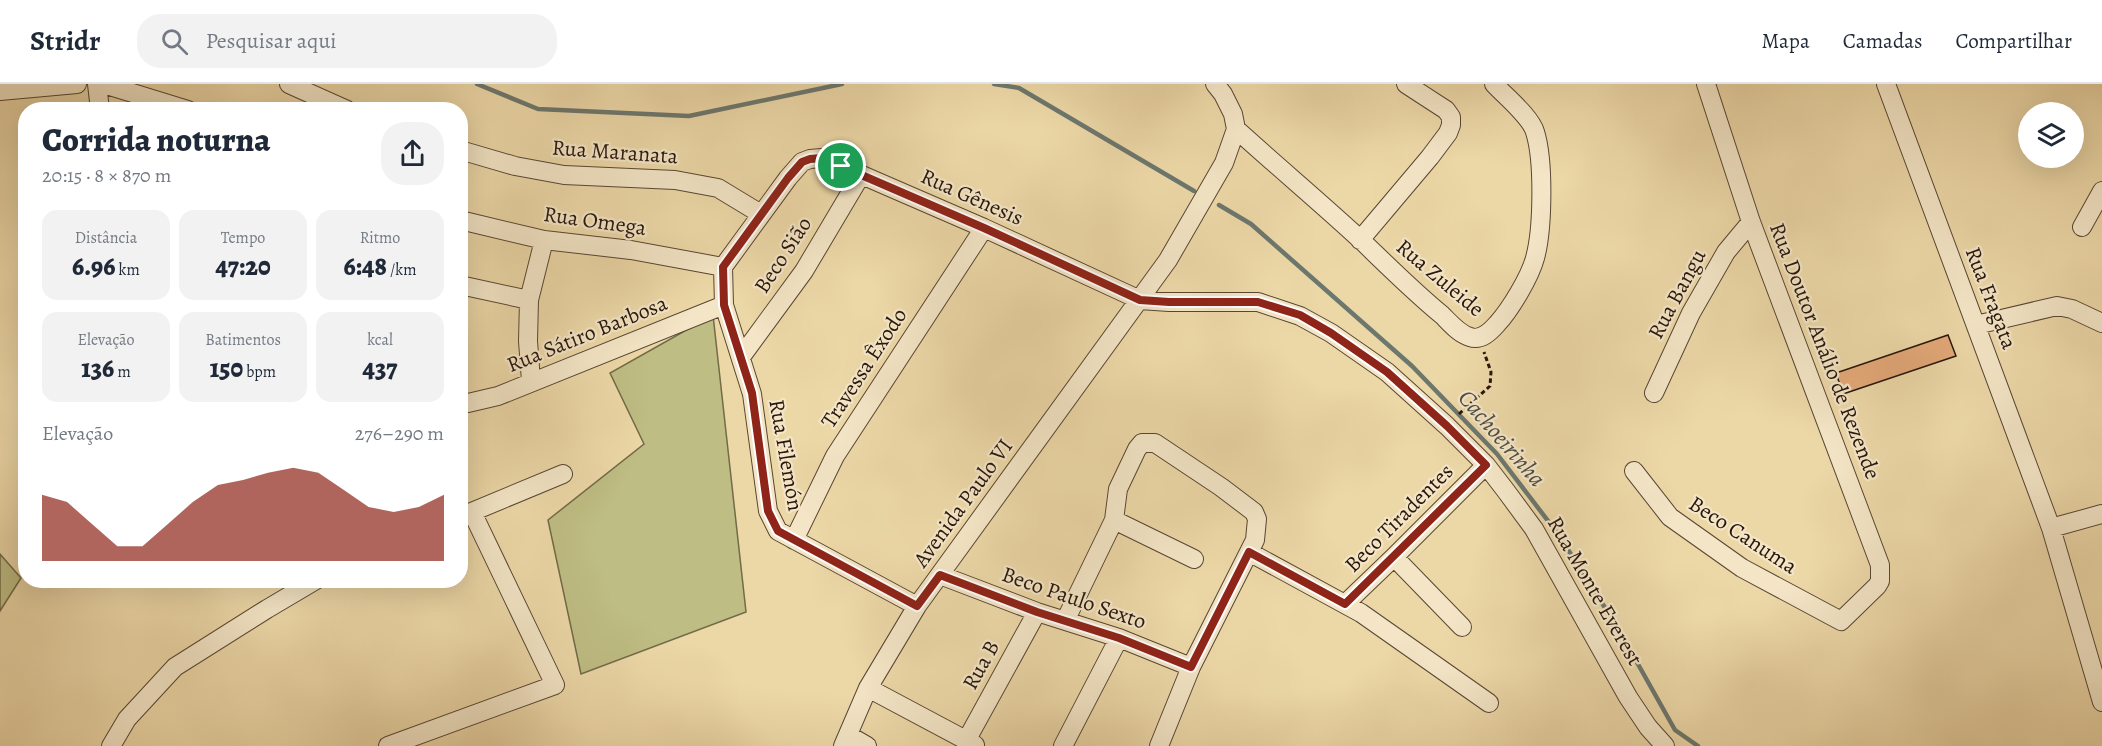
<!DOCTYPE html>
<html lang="pt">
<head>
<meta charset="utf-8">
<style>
  :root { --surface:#fff; --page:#f2f2f3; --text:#1f2937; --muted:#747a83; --line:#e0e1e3; --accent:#8f2418 }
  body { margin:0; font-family:Alegreya,serif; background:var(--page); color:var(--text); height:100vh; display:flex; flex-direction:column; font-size:22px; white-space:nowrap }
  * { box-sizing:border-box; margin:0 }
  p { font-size:20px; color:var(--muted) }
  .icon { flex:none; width:33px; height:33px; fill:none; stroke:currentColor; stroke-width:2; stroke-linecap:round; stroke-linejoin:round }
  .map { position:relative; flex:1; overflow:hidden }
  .drawer { position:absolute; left:18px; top:18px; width:450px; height:486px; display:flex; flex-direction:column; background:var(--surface); border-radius:24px; box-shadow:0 6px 24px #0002 }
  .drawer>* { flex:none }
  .tools { position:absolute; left:2018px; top:18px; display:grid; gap:12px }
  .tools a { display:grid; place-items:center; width:66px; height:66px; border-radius:50%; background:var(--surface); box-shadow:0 6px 24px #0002; font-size:30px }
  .pin { position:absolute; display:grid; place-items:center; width:51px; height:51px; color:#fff; margin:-26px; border:3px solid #fff; border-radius:50%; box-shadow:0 2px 6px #0007 }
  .round { display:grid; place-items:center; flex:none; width:63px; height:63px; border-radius:24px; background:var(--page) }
  .headline { display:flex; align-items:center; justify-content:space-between; height:102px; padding:0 24px }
  h1 { font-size:33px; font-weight:800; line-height:45px }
  .metrics { display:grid; grid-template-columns:repeat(3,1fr); gap:9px; height:102px; padding:6px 24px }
  .metrics div { display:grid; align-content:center; border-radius:15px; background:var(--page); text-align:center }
  .metrics b { font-size:26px; font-weight:800 }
  .metrics small { font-size:16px; font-weight:400 }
  .metrics p { font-size:16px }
  .chart { height:168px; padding:12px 24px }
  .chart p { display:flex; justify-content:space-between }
  .chart svg { width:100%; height:108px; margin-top:6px; fill:var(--accent); opacity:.7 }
  header { display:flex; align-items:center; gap:36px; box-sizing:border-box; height:84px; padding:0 30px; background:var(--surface); border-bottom:2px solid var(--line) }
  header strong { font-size:28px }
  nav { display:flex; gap:33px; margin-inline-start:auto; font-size:21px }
  .search { width:420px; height:54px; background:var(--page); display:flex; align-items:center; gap:15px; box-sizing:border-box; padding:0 21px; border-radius:24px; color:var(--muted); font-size:22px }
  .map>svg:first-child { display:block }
  .green { fill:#bebd83; stroke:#726a48; stroke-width:1.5 }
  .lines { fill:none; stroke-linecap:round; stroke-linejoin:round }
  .stream { stroke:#6c776e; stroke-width:4.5 }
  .building { fill:#e3a878; stroke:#27160c; stroke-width:1.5 }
  .minor-casing { stroke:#584633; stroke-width:20 }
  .path { stroke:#27160c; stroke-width:3; stroke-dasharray:4.5 3; stroke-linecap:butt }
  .minor { stroke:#f3e5c6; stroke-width:18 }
  .route-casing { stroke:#fff; stroke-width:12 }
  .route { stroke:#8f2418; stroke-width:8 }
  .labels { text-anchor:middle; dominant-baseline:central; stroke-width:4.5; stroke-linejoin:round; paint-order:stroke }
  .street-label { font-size:22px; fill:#27160c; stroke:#f3e5c6 }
  .water-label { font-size:24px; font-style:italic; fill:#4f4f45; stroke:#f3e5c6 }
</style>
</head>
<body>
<header>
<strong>Stridr</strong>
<div class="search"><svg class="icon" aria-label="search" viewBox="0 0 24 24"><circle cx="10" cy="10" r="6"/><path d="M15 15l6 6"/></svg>Pesquisar aqui</div>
<nav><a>Mapa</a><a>Camadas</a><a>Compartilhar</a></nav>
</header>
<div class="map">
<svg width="2102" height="662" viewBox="0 0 2102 662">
  <rect width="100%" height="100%" fill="#ecd7a7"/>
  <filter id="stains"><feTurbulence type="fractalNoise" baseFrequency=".00333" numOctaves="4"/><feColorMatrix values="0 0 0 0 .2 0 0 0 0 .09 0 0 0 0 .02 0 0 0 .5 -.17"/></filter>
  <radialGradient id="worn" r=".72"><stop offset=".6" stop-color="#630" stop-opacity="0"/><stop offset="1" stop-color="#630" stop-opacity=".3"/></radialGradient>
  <path class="green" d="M713 231 746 528 581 590 548 436 644 360 610 289Z
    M0 470 21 494 0 527Z"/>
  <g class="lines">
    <path class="stream" d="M477 0 538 25 689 32 842 0
      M994 0 1019 4 1194 107
      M1219 121 1251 140 1412 282 1497 370 1558 450 1616 541 1675 646 1698 662"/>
  </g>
  <path class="building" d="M1948 251 1956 272 1843 310 1836 289Z"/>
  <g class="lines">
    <defs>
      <path id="minor" d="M97 0 100 26
        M103 0 188 26
        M289 0 347 26
        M1886 0 2051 444 2102 618
        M0 7 77 0
        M1236 45C1278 83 1321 119 1362 157 1388 182 1414 208 1442 231 1450 239 1459 250 1470 253 1481 257 1490 248 1497 240 1510 226 1530 193 1535 174 1543 145 1544 76 1535 48 1531 33 1505 12 1494 0
        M460 66 515 82 564 91 675 96 718 104 761 130
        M460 136 544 156 631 166 723 183
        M2082 143 2102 107
        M1360 156 1430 73 1448 49 1451 41V33L1446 26 1406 0
        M460 201 529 216
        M1976 241 2057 222 2072 225 2102 239
        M741 273 804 187 861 91
        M531 297 528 257 529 216 544 156
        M1654 309 1691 229 1726 168 1751 138
        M468 319 498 312 724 221
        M1634 387 1670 433 1742 484 1841 537 1877 502 1880 497V481L1751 138 1706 0
        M462 432 563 390
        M1114 436 1194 475
        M2051 444 2102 430
        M794 456 835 372 984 144
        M1249 468 1361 529 1489 619
        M1394 473 1462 543
        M940 491 1037 528 1119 554 1191 583
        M1345 520 1394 473 1486 381
        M917 522 778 447 768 427 752 310 724 221 723 183 788 94 802 78 810 75 822 74 841 82 984 144 1140 216 1169 218H1258L1300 232 1331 249 1387 288 1447 342 1486 381 1506 407 1534 445 1628 613 1648 643 1665 662
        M1066 535 1114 436 1118 405 1137 365 1142 359H1155L1221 403 1254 428 1257 435 1255 456 1191 583 1159 662
        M868 604 975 661
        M848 651 867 662
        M966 657 1037 528
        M111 662 127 635 175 583 267 525 316 496
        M388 662 555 601 472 428
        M843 662 868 604 917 522 1168 176 1224 79 1236 45 1233 30 1223 10 1215 0
        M1063 662 1119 554"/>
    </defs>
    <use href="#minor" class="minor-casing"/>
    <path class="path" d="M1459 330 1490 302 1491 288 1484 268"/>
    <use href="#minor" class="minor"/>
  </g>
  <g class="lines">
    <defs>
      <path id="route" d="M822 74 984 144 1140 216 1169 218H1258L1300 231 1331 249 1387 288 1447 342 1486 381 1345 520 1249 468 1191 583 1119 554 1037 528 940 491 917 522 778 447 768 427 752 309 724 221 723 183 788 94 802 78 810 75Z"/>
    </defs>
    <use href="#route" class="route-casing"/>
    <use href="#route" class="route"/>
  </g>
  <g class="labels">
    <g class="street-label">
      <text transform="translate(615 68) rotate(4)">Rua Maranata</text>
      <text transform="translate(972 113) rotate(24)">Rua Gênesis</text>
      <text transform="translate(595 137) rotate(8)">Rua Omega</text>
      <text transform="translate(783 171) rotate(-57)">Beco Sião</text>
      <text transform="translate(1440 194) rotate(40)">Rua Zuleide</text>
      <text transform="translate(1677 210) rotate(-62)">Rua Bangu</text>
      <text transform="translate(1991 214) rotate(69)">Rua Fragata</text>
      <text transform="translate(587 250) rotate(-22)">Rua Sátiro Barbosa</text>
      <text transform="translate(1825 267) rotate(69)">Rua Doutor Análio de Rezende</text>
      <text transform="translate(864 284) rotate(-57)">Travessa Êxodo</text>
      <text transform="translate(786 371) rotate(80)">Rua Filemón</text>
      <text transform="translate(963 419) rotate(-54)">Avenida Paulo VI</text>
      <text transform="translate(1399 434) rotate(-45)">Beco Tiradentes</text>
      <text transform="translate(1743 451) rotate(33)">Beco Canuma</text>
      <text transform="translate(1595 507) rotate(60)">Rua Monte Everest</text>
      <text transform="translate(1074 514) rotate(19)">Beco Paulo Sexto</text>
      <text transform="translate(981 581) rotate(-61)">Rua B</text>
    </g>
    <g class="water-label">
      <text transform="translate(1502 354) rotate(49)">Cachoeirinha</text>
    </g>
  </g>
  <rect width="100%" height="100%" filter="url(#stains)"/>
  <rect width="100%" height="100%" fill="url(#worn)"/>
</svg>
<div class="tools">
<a><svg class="icon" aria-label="layers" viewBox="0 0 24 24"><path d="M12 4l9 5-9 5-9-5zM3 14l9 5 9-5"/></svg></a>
</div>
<div class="pin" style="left:841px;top:82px;background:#1e9e55"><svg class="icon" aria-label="arrive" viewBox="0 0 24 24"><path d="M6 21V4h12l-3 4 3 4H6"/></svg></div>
<section class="drawer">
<div class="headline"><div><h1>Corrida noturna</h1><p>20:15 · 8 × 870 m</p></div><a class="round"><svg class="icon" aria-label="share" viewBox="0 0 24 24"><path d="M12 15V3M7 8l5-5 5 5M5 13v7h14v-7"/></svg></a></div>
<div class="metrics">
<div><p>Distância</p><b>6.96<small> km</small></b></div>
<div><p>Tempo</p><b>47:20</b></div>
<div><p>Ritmo</p><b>6:48<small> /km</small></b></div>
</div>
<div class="metrics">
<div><p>Elevação</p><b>136<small> m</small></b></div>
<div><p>Batimentos</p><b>150<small> bpm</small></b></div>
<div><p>kcal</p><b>437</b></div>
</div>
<div class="chart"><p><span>Elevação</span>276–290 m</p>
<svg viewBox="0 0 160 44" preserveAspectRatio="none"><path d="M0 44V17L10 20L20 29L30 38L40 38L50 29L60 20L70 13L80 11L90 8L100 6L110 8L120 15L130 22L140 24L150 22L160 17V44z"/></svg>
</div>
</section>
</div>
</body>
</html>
